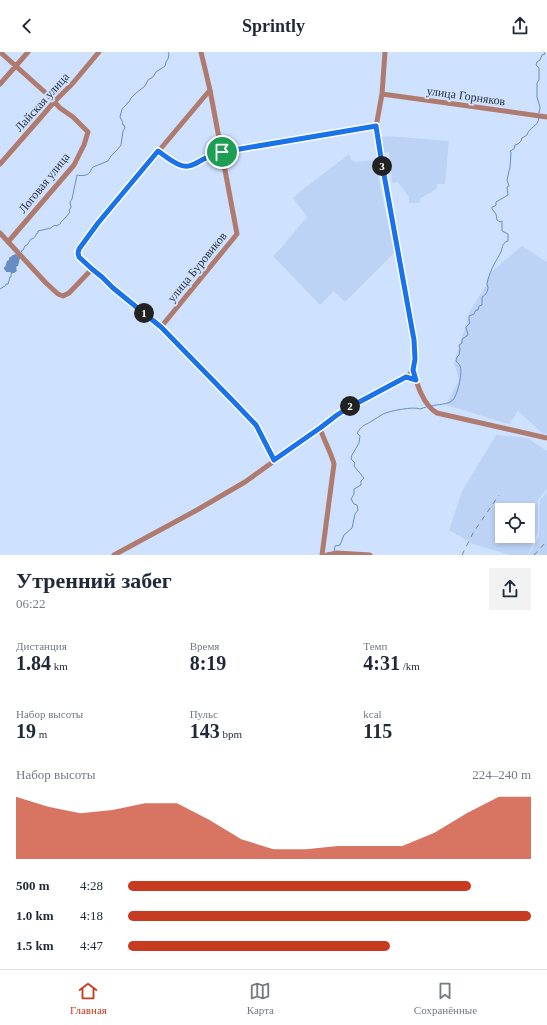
<!DOCTYPE html>
<html lang="ru">
<head>
<meta charset="utf-8">
<style>
  :root { --surface:#fff; --page:#f2f2f3; --text:#1f2937; --muted:#747a83; --line:#e0e1e3; --accent:#c73c21 }
  body { margin:0; font-family:"Times New Roman",serif; background:var(--page); color:var(--text); height:100vh; display:flex; flex-direction:column; font-size:15px; white-space:nowrap }
  * { box-sizing:border-box; margin:0 }
  p { font-size:13px; color:var(--muted) }
  .icon { flex:none; width:22px; height:22px; fill:none; stroke:currentColor; stroke-width:2; stroke-linecap:round; stroke-linejoin:round }
  .map { position:relative; height:503px; overflow:hidden }
  .side { display:flex; flex-direction:column; background:var(--surface); flex:1 }
  .side>* { flex:none }
  .controls { position:absolute; left:495px; top:451px; display:grid; gap:8px }
  .controls a { display:grid; place-items:center; width:40px; height:40px; border-radius:0px; background:var(--surface); box-shadow:0 2px 6px #0003; font-size:20px }
  .pin { position:absolute; display:grid; place-items:center; width:34px; height:34px; color:#fff; margin:-17px; border:2px solid #fff; border-radius:50%; box-shadow:0 1px 4px #0007 }
  .km { position:absolute; width:20px; height:20px; margin:-10px; border-radius:50%; background:#222; color:#fff; font-size:11px; line-height:20px; text-align:center }
  .round { display:grid; place-items:center; flex:none; width:42px; height:42px; border-radius:0px; background:var(--page) }
  .overview { display:flex; align-items:center; justify-content:space-between; height:68px; padding:0 16px }
  h1 { font-size:22px; font-weight:700; line-height:30px }
  .metrics { display:grid; grid-template-columns:repeat(3,1fr); gap:6px; height:68px; padding:4px 16px }
  .metrics div { display:grid; align-content:center }
  .metrics b { font-size:20px; font-weight:700 }
  .metrics small { font-size:11px; font-weight:400 }
  .metrics p { font-size:11px }
  .chart { height:112px; padding:8px 16px }
  .chart p { display:flex; justify-content:space-between }
  .chart svg { width:100%; height:72px; margin-top:4px; fill:var(--accent); opacity:.7 }
  ul { padding:0 16px; list-style:none; font-size:13px }
  li { display:grid; grid-template-columns:64px 48px 1fr; align-items:center; height:30px }
  li i { height:10px; border-radius:5px; background:var(--accent) }
  header { display:flex; justify-content:space-between; align-items:center; height:52px; padding:0 16px; background:var(--surface); font-size:18px; font-weight:700 }
  .menu { display:flex; justify-content:space-around; align-items:center; height:56px; border-top:1px solid var(--line); background:var(--surface); font-size:11px; color:var(--muted) }
  .menu a { display:grid; justify-items:center; gap:2px }
  .menu .on { color:var(--accent) }
  .map>svg:first-child { display:block }
  .built { fill:#bdd3f6; fill-rule:evenodd }
  .water { fill:#698cc3 }
  .lines { fill:none; stroke-linecap:round; stroke-linejoin:round }
  .stream { stroke:#698cc3; stroke-width:1 }
  .minor { stroke:#b07b6f; stroke-width:5 }
  .rail { stroke:#748195; stroke-width:1; stroke-dasharray:5 5; stroke-linecap:butt }
  .route-casing { stroke:#fff; stroke-width:8 }
  .route { stroke:#1a73e8; stroke-width:5 }
  .labels { text-anchor:middle; dominant-baseline:central; stroke-width:4; stroke-linejoin:round; paint-order:stroke }
  .street-label { font-size:12px; fill:#2a313d; stroke:#cee1ff }
</style>
</head>
<body>
<header><svg class="icon" aria-label="back" viewBox="0 0 24 24"><path d="M15 5l-7 7 7 7"/></svg>Sprintly<svg class="icon" aria-label="share" viewBox="0 0 24 24"><path d="M12 15V3M7 8l5-5 5 5M5 13v7h14v-7"/></svg></header>
<div class="map">
<svg width="547" height="503" viewBox="0 0 547 503">
  <rect width="100%" height="100%" fill="#cee1ff"/>
  <path class="built" d="M387 84 449 89 445 132H437V136L431 141 428 142 423 145 420 146V151H409V145L398 130 392 131 389 100 382 101 380 85Z
    M349 102 352 108 355 110 375 108 394 201 345 250 334 239 320 253 273 204 281 196 307 165 293 146 302 138Z
    M522 194 547 210V382L542 381 518 359 509 372 446 353 459 328 454 311 470 259 485 235 490 221Z
    M496 383 520 385 529 387 547 399V437L538 448V479L536 485 528 503H510L473 492 449 478 462 439ZM502 458H528V484H502Z
    M547 440V503H529L539 484 540 448Z"/>
  <path class="water" d="M16 202 17 203H18L20 206 18 214H17L16 216H17L16 217 17 219 14 221H13L11 222V221L10 220H6L5 218 4 217V215H5L7 209 9 208V206L13 203Z"/>
  <g class="lines">
    <path class="stream" d="M539 61 540 55 537 45V31L539 28V16L536 13 537 10 540 8 542 3 545 2 544 0
      M22 200 21 199 23 198 25 194 27 193 31 187C34 187 36 184 36 182L38 181V179L51 176 52 175 55 173 56 174 60 172 61 170 66 165 70 160 69 159 71 155 70 150 72 147 77 123C80 124 88 124 90 120 91 119 91 117 93 115L108 109 111 104 117 98 121 93 123 79 125 76 124 73 122 72 123 71 120 65 122 57 127 52V51L129 50 131 46 136 41 145 34 148 28 153 25 156 20 165 14 166 10 168 7 169 2 168 0
      M0 237 5 234 6 232H8L10 225H11V222
      M431 354C438 352 448 353 453 348 458 342 463 319 460 314 459 312 457 310 456 309L457 305 459 303 460 297 459 293 462 291V287L468 283 466 275 470 271 469 268V264L474 262 476 258H478L479 254 482 253V245C486 243 488 239 488 235L487 232C489 221 494 212 500 202 503 197 501 191 508 189V182L502 179V169L500 170 497 168 496 162 492 157V155L495 154 496 153V150L508 143 507 135 509 134 507 128 510 115 511 101 510 99 514 97 515 93 518 92 521 89 522 86 527 83C529 75 538 75 539 66
      M334 500 335 494 340 493 344 483 352 476 355 462 358 458 357 453 354 452 351 447 354 442V437L361 433V429L364 426 354 414 355 411 351 407 352 403 359 391 360 384 357 381C363 372 364 374 372 369 376 367 379 364 383 362 389 359 414 354 420 357L426 355"/>
    <path class="minor" d="M0 0 47 42 60 56 73 65 88 80 84 93 74 113 8 190
      M0 32 28 0
      M210 38 98 171 79 197 78 201 79 205 92 217 102 225 113 237 161 275 234 349 256 373 274 408
      M382 42 547 65
      M158 99C165 104 172 110 180 113 190 117 197 110 206 106 211 103 217 102 222 100L376 75
      M0 112 42 64 54 50 73 31 99 0
      M0 181 46 231 58 242 63 244 69 241 92 217
      M161 275 237 182 210 38 201 0
      M413 318C417 332 423 353 437 361L547 386
      M320 376C324 389 331 400 334 412L322 503
      M114 503 197 458 245 430 320 376 337 363 348 356 407 325C418 315 415 302 414 288L381 106 376 75 382 42 385 0
      M327 503 337 501 370 503"/>
    <path class="rail" d="M462 503 473 481 499 443
      M534 503 547 489"/>
  </g>
  <g class="lines">
    <defs>
      <path id="route" d="M376 74 381 106 414 288 415 307 413 318 416 328 406 325 348 356 337 363 320 376 274 408 256 373 234 350 161 275 113 236 102 225 92 217 79 205 78 201 79 197 98 171 158 99C165 104 172 110 180 113 190 117 197 110 206 106 211 103 217 102 222 100Z"/>
    </defs>
    <use href="#route" class="route-casing"/>
    <use href="#route" class="route"/>
  </g>
  <g class="labels">
    <g class="street-label">
      <text transform="translate(466 44) rotate(8)">улица Горняков</text>
      <text transform="translate(42 50) rotate(-48)">Лайская улица</text>
      <text transform="translate(44 131) rotate(-51)">Логовая улица</text>
      <text transform="translate(197 215) rotate(-51)">улица Буровиков</text>
    </g>
  </g>
</svg>
<div class="controls">
<a><svg class="icon" aria-label="locate" viewBox="0 0 24 24"><circle cx="12" cy="12" r="6"/><path d="M12 2v4M12 18v4M2 12h4M18 12h4"/></svg></a>
</div>
<div class="pin" style="left:222px;top:100px;background:#1e9e55"><svg class="icon" aria-label="arrive" viewBox="0 0 24 24"><path d="M6 21V4h12l-3 4 3 4H6"/></svg></div>
<b class="km" style="left:144px;top:261px">1</b>
<b class="km" style="left:350px;top:354px">2</b>
<b class="km" style="left:382px;top:114px">3</b>
</div>
<section class="side">
<div class="overview"><div><h1>Утренний забег</h1><p>06:22</p></div><a class="round"><svg class="icon" aria-label="share" viewBox="0 0 24 24"><path d="M12 15V3M7 8l5-5 5 5M5 13v7h14v-7"/></svg></a></div>
<div class="metrics">
<div><p>Дистанция</p><b>1.84<small> km</small></b></div>
<div><p>Время</p><b>8:19</b></div>
<div><p>Темп</p><b>4:31<small> /km</small></b></div>
</div>
<div class="metrics">
<div><p>Набор высоты</p><b>19<small> m</small></b></div>
<div><p>Пульс</p><b>143<small> bpm</small></b></div>
<div><p>kcal</p><b>115</b></div>
</div>
<div class="chart"><p><span>Набор высоты</span>224–240 m</p>
<svg viewBox="0 0 160 44" preserveAspectRatio="none"><path d="M0 44V6L10 12L20 16L30 14L40 10L50 10L60 20L70 32L80 38L90 38L100 36L110 36L120 36L130 28L140 16L150 6L160 6V44z"/></svg>
</div>
<ul>
<li><b>500 m</b>4:28<i style="width:85%"></i></li>
<li><b>1.0 km</b>4:18<i style="width:100%"></i></li>
<li><b>1.5 km</b>4:47<i style="width:65%"></i></li>
</ul>
</section>
<nav class="menu">
<a class="on"><svg class="icon" aria-label="home" viewBox="0 0 24 24"><path d="M3 11l9-7 9 7M6 9v11h12V9"/></svg>Главная</a>
<a><svg class="icon" aria-label="map" viewBox="0 0 24 24"><path d="M3 6l6-2 6 2 6-2v14l-6 2-6-2-6 2zM9 4v14M15 6v14"/></svg>Карта</a>
<a><svg class="icon" aria-label="saved" viewBox="0 0 24 24"><path d="M7 4h10v16l-5-4-5 4z"/></svg>Сохранённые</a>
</nav>
</body>
</html>
